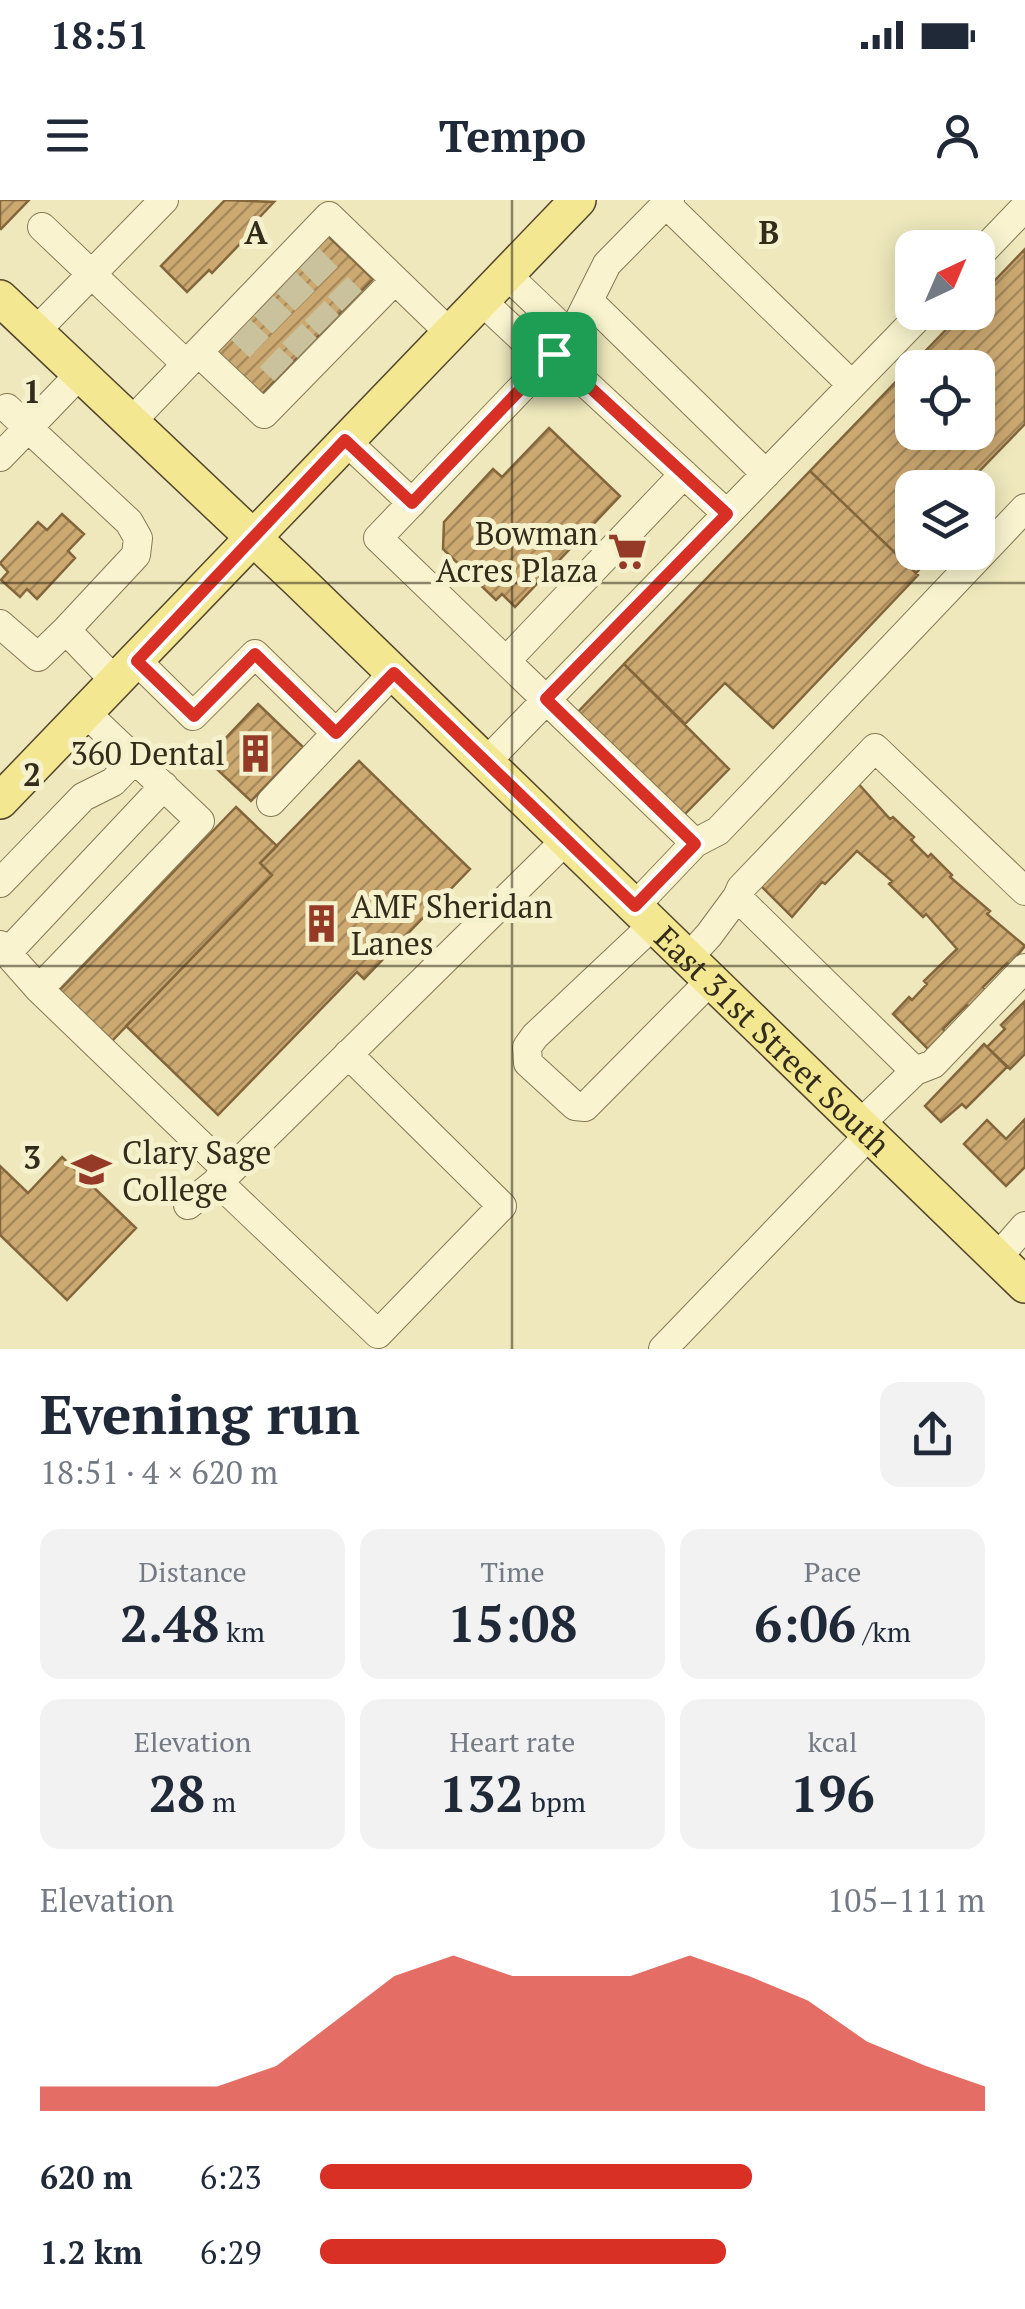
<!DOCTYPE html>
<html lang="en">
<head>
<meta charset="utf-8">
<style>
  :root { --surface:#fff; --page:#f2f2f3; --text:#1f2937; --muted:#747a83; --accent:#d93025 }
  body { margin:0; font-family:"PT Serif",serif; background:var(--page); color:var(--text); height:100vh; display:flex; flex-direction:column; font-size:38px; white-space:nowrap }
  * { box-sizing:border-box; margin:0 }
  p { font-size:32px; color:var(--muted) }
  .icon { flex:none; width:55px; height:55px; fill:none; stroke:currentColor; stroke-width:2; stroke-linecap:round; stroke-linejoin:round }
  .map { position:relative; height:1149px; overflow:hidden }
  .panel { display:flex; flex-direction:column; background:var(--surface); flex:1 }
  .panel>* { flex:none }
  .needle { width:65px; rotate:44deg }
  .buttons { position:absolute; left:895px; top:30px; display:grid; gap:20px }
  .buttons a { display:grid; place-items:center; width:100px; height:100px; border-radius:20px; background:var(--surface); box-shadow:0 5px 25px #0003; font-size:50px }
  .pin { position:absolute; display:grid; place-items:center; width:85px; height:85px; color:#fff; margin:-42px; border-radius:20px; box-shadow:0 5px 15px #0006 }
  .round { display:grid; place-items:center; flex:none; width:105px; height:105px; border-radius:20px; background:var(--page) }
  .headline { display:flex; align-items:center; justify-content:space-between; height:170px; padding:0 40px }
  h1 { font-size:55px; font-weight:700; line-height:75px }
  .stats { display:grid; grid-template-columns:repeat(3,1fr); gap:15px; height:170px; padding:10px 40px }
  .stats div { display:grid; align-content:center; border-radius:20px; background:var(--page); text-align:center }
  .stats b { font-size:50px; font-weight:700 }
  .stats small { font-size:28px; font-weight:400 }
  .stats p { font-size:28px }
  .chart { height:280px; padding:20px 40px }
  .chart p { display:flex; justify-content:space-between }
  .chart svg { width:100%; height:180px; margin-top:10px; fill:var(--accent); opacity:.7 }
  ul { padding:0 40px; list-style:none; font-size:32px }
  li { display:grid; grid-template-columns:160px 120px 1fr; align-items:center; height:75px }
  li i { height:25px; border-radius:12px; background:var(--accent) }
  .status { display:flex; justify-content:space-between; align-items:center; height:70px; padding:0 50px; background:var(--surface); direction:ltr }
  .status svg { height:28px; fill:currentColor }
  header { display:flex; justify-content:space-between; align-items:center; height:130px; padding:0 40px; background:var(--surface); font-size:45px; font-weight:700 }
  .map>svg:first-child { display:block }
  .building { fill:url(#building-hatch); stroke:#84663c; stroke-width:2.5; fill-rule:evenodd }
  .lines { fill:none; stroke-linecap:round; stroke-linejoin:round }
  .minor-tunnel { stroke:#c9c29c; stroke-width:28; stroke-dasharray:28 14; stroke-linecap:butt }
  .minor-casing { stroke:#857856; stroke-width:30 }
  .major-casing { stroke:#52452b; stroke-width:38 }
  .minor { stroke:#f9f4cf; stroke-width:28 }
  .major { stroke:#f3e792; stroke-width:35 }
  .route-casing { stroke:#fff; stroke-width:20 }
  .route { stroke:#d93025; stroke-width:12 }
  .grid { fill:none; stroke:#342c1b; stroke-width:2.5; stroke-opacity:0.55 }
  .labels { text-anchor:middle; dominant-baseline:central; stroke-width:10; stroke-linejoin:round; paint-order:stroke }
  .poi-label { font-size:32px; fill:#342c1b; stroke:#f5f1cc; text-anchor:end }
  .street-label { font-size:32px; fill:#342c1b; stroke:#f5f1cc }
  .grid-label { font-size:32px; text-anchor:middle; font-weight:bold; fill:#342c1b; stroke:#f5f1cc; stroke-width:10; stroke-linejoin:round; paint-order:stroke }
</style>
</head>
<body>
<div class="status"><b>18:51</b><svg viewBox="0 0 49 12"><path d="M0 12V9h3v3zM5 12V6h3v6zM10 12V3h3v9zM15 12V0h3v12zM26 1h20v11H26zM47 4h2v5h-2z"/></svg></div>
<header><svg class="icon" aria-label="menu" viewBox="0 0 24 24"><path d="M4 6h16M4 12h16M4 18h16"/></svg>Tempo<svg class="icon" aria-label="person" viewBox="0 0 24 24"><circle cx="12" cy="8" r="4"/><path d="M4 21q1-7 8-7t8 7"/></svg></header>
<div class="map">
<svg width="1025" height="1149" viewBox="0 0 1025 1149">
  <defs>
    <pattern id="building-hatch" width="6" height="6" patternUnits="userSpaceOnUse" patternTransform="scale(2.5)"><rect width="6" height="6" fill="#cca971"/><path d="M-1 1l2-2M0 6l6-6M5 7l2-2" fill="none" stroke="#a68a5c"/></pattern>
  </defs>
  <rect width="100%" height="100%" fill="#eee8bc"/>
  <path class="building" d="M0 0H29L1 29 0 28Z
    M225 0 274 2 255 22 258 25 212 73 209 70 187 92 161 66Z
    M328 36 373 79 261 195 216 152Z
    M1025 49V224L963 288H912V352L935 353 916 373 810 271 963 112H978V98ZM912 168H978V232H912Z
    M549 228 620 296 515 407 502 394 496 400 443 349 444 322 493 269 502 277Z
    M810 271 918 375 773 528 725 483 685 524 624 464Z
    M62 314 84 334 68 351 75 358 37 399 27 389 20 397 1 380 8 372 0 363 38 322 47 330Z
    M624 464 729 569 682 617 576 514Z
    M258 504 303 547 251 601 206 559Z
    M359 561 470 669 364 779 357 772 218 915 126 826 272 675 260 663Z
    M856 581 890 619 893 617 914 637 911 640 928 657 931 654 952 675 950 677 990 711 987 714 1025 746 1010 765 1007 763 983 787 986 790 969 807 967 805 943 829 945 832 928 849 893 814 909 797 912 800 927 784 924 781 957 749 926 714 923 717 889 684 892 681 857 651 825 684 822 682 792 717 757 682Z
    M236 607 277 646 260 663 272 675 111 842 58 792Z
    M1025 801V854L1010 869 987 847 1005 829 1001 825Z
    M984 844 1007 867 966 908 962 904 941 922 925 906Z
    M1025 919V967L1006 986 964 944 987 920 1006 939Z
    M62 957 136 1028 67 1100 0 1035V966L28 993Z"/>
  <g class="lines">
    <path class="minor-tunnel" d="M308 57 352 101
      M285 81 329 125
      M262 104 307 148
      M239 128 284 171"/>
    <defs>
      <path id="minor" d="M670 0 607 64 571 136 378 338 695 643
        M666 4 852 185
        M42 27 186 164
        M978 56 1025 7
        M506 74 571 136
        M481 100 547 162
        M589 101 766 274
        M35 132 164 0
        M198 152 264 214 395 80
        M554 154 727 314
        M7 208 28 228 79 175
        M130 223 329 16 449 132
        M345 240 412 303
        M0 257 28 228 129 322 138 338 136 355 66 430 116 482
        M0 424 38 457 66 430
        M137 461 193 516 255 454 336 533
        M506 461 684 274
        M486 562 923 112
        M271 602 393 473
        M0 683 83 597 113 582 135 559
        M737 697 741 688 875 548 1025 691
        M635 706 695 643 718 631 1025 308
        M653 725 535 836 527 847 528 863 575 906 585 907 710 781
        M0 745 39 789 229 972
        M8 752 164 586
        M687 759 709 735 737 697 915 871 859 925
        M39 789 200 621 86 513
        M915 871 933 864 1025 768
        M217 981 378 1134 502 1006 348 854
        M188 1005 229 972 566 640
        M997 1058 1025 1026
        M663 1149 869 935"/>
      <g id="major">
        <path id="s1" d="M0 98 297 379 1025 1085"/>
        <path d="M0 601 578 0"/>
      </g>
    </defs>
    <use href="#minor" class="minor-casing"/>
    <use href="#major" class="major-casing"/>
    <use href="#minor" class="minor"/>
    <use href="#major" class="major"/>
  </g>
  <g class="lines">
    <defs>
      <path id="route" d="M554 154 727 314 546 499 695 644 635 706 394 473 336 533 255 454 194 516 137 461 345 240 412 303Z"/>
    </defs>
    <use href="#route" class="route-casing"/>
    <use href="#route" class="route"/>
  </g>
  <path class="grid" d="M512 0V1149M0 383H1025M0 766H1025"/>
  <defs>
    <symbol id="supermarket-bare" viewBox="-9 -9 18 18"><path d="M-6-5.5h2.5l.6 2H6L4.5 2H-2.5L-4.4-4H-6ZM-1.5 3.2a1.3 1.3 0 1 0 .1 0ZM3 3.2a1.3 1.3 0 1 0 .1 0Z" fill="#943a26" stroke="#f5f1cc" stroke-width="2.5" paint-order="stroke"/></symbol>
    <symbol id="building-bare" viewBox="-9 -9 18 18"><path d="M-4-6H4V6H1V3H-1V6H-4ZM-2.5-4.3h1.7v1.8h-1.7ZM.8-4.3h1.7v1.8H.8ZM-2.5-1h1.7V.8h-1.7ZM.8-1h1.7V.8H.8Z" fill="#943a26" stroke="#f5f1cc" stroke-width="2.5" paint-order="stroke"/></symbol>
    <symbol id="university-bare" viewBox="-9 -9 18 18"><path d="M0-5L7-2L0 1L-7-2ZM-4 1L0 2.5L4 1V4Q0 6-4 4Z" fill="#943a26" stroke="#f5f1cc" stroke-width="2.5" paint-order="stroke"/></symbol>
  </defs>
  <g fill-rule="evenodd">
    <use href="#supermarket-bare" x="600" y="324" width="55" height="55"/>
    <use href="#building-bare" x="228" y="526" width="55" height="55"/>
    <use href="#building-bare" x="294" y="696" width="55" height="55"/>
    <use href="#university-bare" x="64" y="942" width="55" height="55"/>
  </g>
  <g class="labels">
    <g class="poi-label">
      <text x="598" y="333">Bowman<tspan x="598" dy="37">Acres Plaza</tspan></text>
      <text x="225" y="553">360 Dental</text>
      <text x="351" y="706" text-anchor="start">AMF Sheridan<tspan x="351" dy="37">Lanes</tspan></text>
      <text x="122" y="952" text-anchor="start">Clary Sage<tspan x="122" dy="37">College</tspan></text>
    </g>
    <g class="street-label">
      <text stroke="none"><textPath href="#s1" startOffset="1072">East 31st Street South</textPath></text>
    </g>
  </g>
  <g class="grid-label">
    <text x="256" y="44">A</text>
    <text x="769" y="44">B</text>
    <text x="32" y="203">1</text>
    <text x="32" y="586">2</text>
    <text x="32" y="969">3</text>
  </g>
</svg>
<div class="buttons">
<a><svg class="needle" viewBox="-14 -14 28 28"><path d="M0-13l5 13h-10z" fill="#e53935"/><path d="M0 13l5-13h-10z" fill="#747a83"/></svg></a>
<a><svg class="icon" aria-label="locate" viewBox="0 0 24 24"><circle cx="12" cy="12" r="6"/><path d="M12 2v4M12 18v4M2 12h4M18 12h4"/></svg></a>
<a><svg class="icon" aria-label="layers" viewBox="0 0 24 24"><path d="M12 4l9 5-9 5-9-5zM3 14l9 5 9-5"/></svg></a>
</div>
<div class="pin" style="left:554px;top:154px;background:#1e9e55"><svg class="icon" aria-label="arrive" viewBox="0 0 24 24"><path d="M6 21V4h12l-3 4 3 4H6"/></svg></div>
</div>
<section class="panel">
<div class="headline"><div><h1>Evening run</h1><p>18:51 · 4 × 620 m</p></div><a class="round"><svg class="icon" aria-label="share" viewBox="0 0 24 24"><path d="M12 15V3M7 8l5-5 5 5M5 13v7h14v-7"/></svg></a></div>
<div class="stats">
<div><p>Distance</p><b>2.48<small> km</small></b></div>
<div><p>Time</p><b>15:08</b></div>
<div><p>Pace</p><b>6:06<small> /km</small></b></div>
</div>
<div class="stats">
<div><p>Elevation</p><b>28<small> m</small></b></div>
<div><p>Heart rate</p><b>132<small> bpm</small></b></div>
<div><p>kcal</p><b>196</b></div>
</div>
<div class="chart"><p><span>Elevation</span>105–111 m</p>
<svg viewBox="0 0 160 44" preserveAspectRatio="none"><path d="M0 44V38L10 38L20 38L30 38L40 33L50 22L60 11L70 6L80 11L90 11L100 11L110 6L120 11L130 17L140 27L150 33L160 38V44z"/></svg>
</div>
<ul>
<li><b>620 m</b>6:23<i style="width:65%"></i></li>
<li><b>1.2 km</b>6:29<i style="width:61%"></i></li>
</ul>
</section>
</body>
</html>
